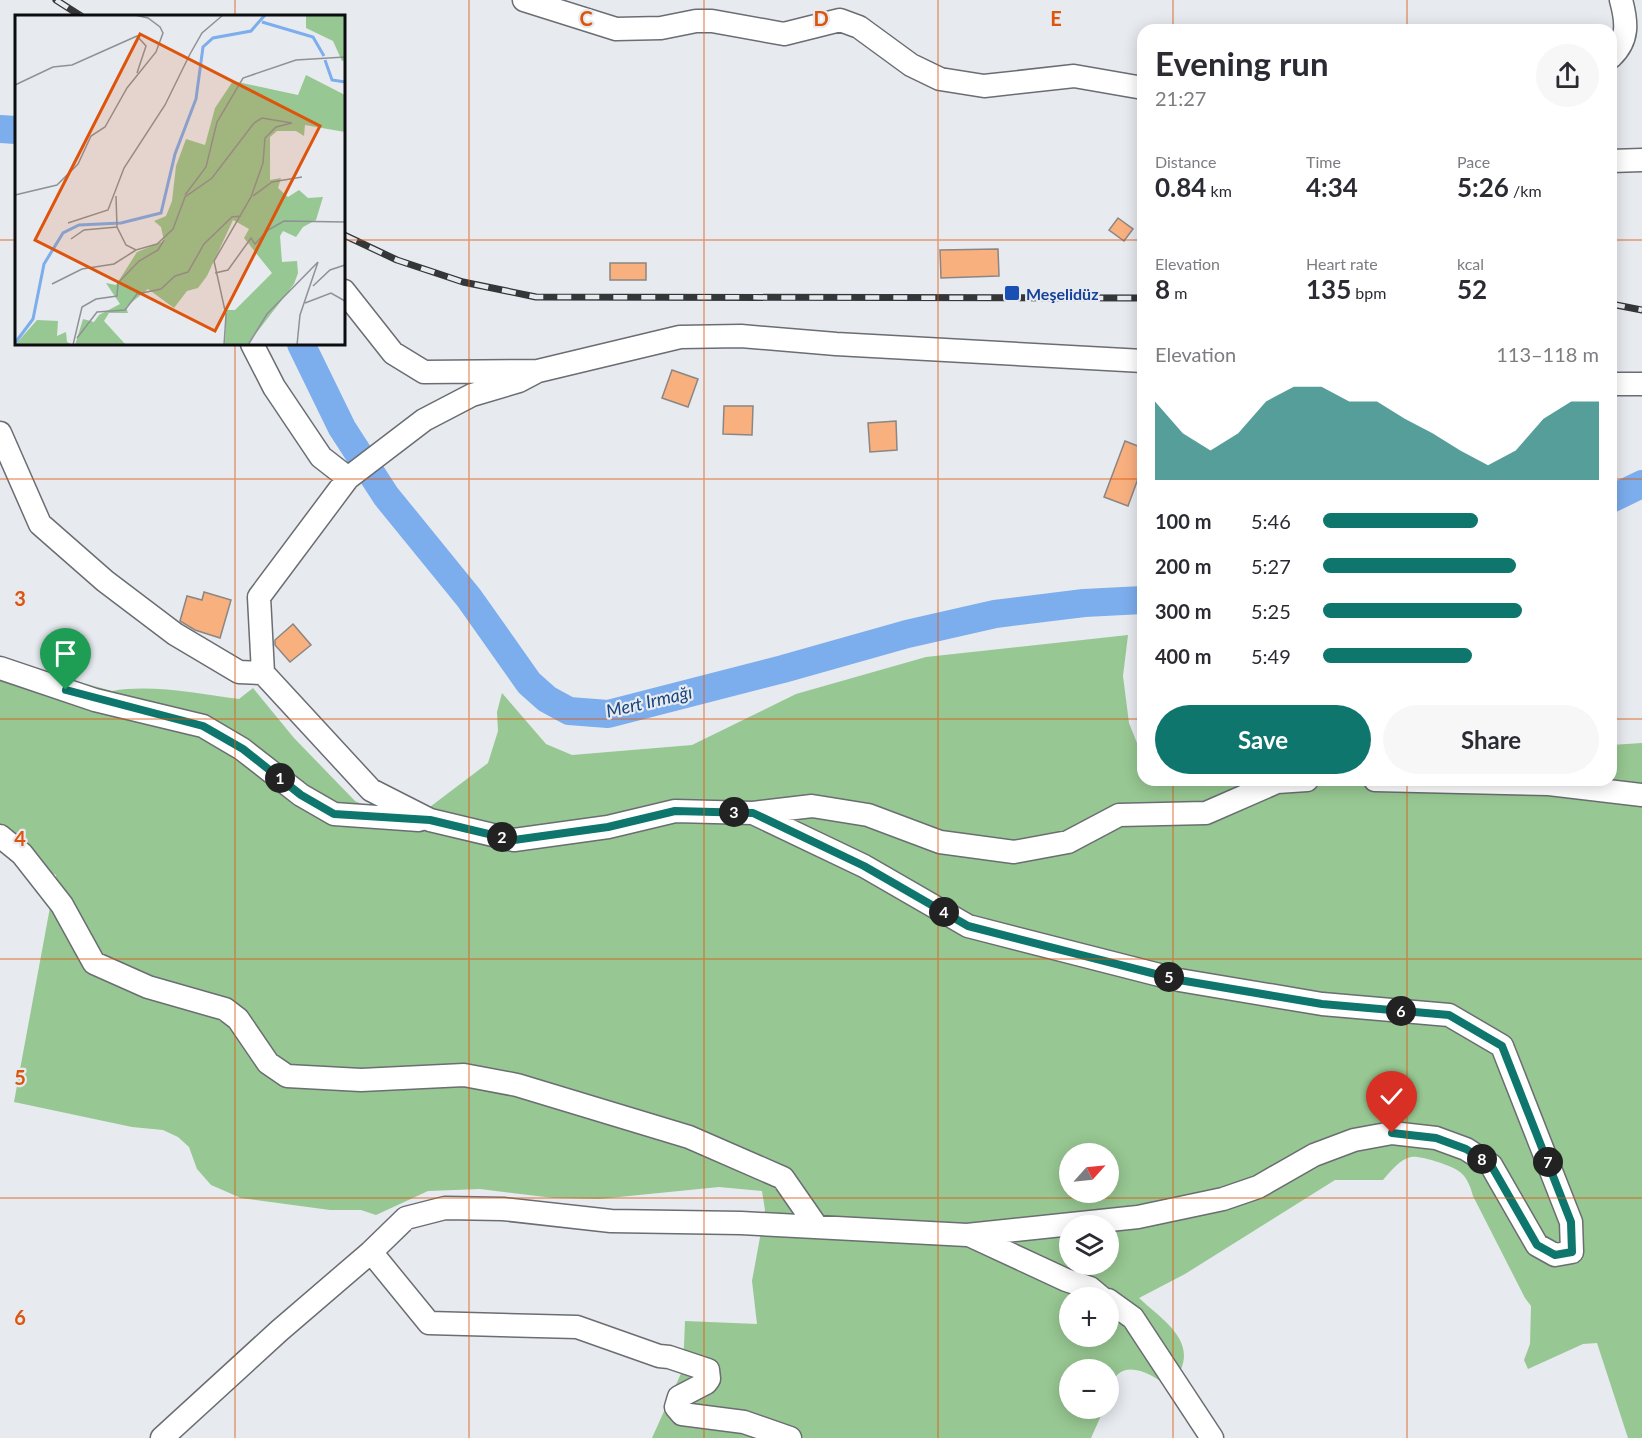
<!DOCTYPE html>
<html lang="en">
<head>
<meta charset="utf-8">
<style>
  :root { --surface:#fff; --page:#f7f7f7; --text:#2b2b33; --muted:#7c7c81; --accent:#0f766e }
  body { margin:0; font-family:Lato,sans-serif; background:var(--page); color:var(--text); height:100vh; display:flex; flex-direction:column; font-size:22px; white-space:nowrap }
  * { box-sizing:border-box; margin:0 }
  p { font-size:20px; color:var(--muted) }
  .icon { flex:none; width:33px; height:33px; fill:none; stroke:currentColor; stroke-width:2; stroke-linecap:round; stroke-linejoin:round }
  .map { position:relative; flex:1; overflow:hidden }
  .details { position:absolute; left:1137px; top:24px; width:480px; height:762px; display:flex; flex-direction:column; background:var(--surface); border-radius:18px; box-shadow:0 3px 15px #0003 }
  .details>* { flex:none }
  .needle { width:39px; rotate:63deg }
  .fabs { position:absolute; left:1059px; top:1143px; display:grid; gap:12px }
  .fabs a { display:grid; place-items:center; width:60px; height:60px; border-radius:50%; background:var(--surface); box-shadow:0 3px 15px #0003; font-size:30px }
  .pin { position:absolute; display:grid; place-items:center; width:51px; height:51px; color:#fff; margin:-62px -26px; border-radius:50% 50% 50% 0; rotate:-45deg; box-shadow:0 0 6px #0007 }
  .pin .icon { rotate:45deg }
  .km { position:absolute; width:30px; height:30px; margin:-15px; border-radius:50%; background:#222; color:#fff; font-size:16px; line-height:30px; text-align:center }
  .round { display:grid; place-items:center; flex:none; width:63px; height:63px; border-radius:32px; background:var(--page) }
  .head { display:flex; align-items:center; justify-content:space-between; height:102px; padding:0 18px }
  h1 { font-size:33px; font-weight:700; line-height:45px }
  .stats { display:grid; grid-template-columns:repeat(3,1fr); gap:9px; height:102px; padding:6px 18px }
  .stats div { display:grid; align-content:center }
  .stats b { font-size:26px; font-weight:700 }
  .stats small { font-size:16px; font-weight:400 }
  .stats p { font-size:16px }
  .chart { height:168px; padding:12px 18px }
  .chart p { display:flex; justify-content:space-between }
  .chart svg { width:100%; height:108px; margin-top:6px; fill:var(--accent); opacity:.7 }
  .cta { display:flex; gap:12px; margin-top:auto; padding:12px 18px }
  .cta a { flex:1; height:69px; border-radius:36px; background:var(--accent); color:#fff; font-size:24px; font-weight:700; line-height:69px; text-align:center }
  .cta a+a { background:var(--page); color:var(--text) }
  ul { padding:0 18px; list-style:none; font-size:20px }
  li { display:grid; grid-template-columns:96px 72px 1fr; align-items:center; height:45px }
  li i { height:15px; border-radius:8px; background:var(--accent) }
  .map>svg:first-child { display:block }
  .green { fill:#97c792; fill-rule:evenodd }
  .lines { fill:none; stroke-linecap:round; stroke-linejoin:round }
  .river { stroke:#7caded; stroke-width:28 }
  .building { fill:#f9b07f; stroke:#8b8683; stroke-width:1.5 }
  .minor-casing { stroke:#6a6d71; stroke-width:25 }
  .minor { stroke:#fff; stroke-width:22 }
  .rail-casing { stroke:#343637; stroke-width:7 }
  .rail { stroke:#e7eaef; stroke-width:4.5; stroke-dasharray:14; stroke-linecap:butt }
  .route-casing { stroke:#fff; stroke-width:12 }
  .route { stroke:#0f766e; stroke-width:8 }
  .grid { fill:none; stroke:#dd550c; stroke-width:1.5; stroke-opacity:0.55 }
  .transit-dot { fill:#1a4fb4; stroke:#e7eaef; stroke-width:2 }
  .labels { text-anchor:middle; dominant-baseline:central; stroke-width:4.5; stroke-linejoin:round; paint-order:stroke }
  .transit-label { font-size:16px; font-weight:bold; fill:#164399; stroke:#e7eaef; text-anchor:start }
  .water-label { font-size:18px; font-style:italic; fill:#15447e; stroke:#e7eaef }
  .inset-river { fill:none; stroke:#7caded; stroke-width:3 }
  .inset-road { fill:none; stroke:#8f9295; stroke-width:1.5 }
  .view { fill:#dd550c; fill-opacity:0.15; stroke:#dd550c; stroke-width:3 }
  .inset-edge { fill:none; stroke:#0c0d0e; stroke-width:3 }
  .grid-label { font-size:20px; text-anchor:middle; font-weight:bold; fill:#dd550c; stroke:#e7eaef; stroke-width:4.5; stroke-linejoin:round; paint-order:stroke }
</style>
</head>
<body>
<div class="map">
<svg width="1642" height="1438" viewBox="0 0 1642 1438">
  <rect width="100%" height="100%" fill="#e7eaef"/>
  <path class="green" d="M1128 635 1123 676 1129 723 1143 758V780H1611V745L1642 743V1438H1628L1597 1343 1583 1344 1528 1369 1524 1360 1530 1344 1531 1306 1525 1298 1473 1196C1471 1188 1467 1177 1460 1172 1453 1166 1420 1155 1411 1157 1400 1159 1390 1172 1383 1180H1335L1185 1274 1139 1298C1166 1323 1206 1346 1169 1387 1149 1372 1119 1355 1109 1390L1108 1370H1070V1408L1104 1409 1091 1438H652L683 1369 685 1321 757 1324 752 1281 765 1210 762 1191 719 1187 599 1199 554 1198 480 1189 428 1191 376 1215 361 1210H330L241 1198 211 1185 197 1169 189 1147 178 1137 163 1130 132 1127 14 1102 56 875 0 852V660L112 691C152 684 199 694 239 699L253 688 294 738 355 801 412 826 418 816 488 763 498 731 497 712 502 693 546 744 572 755 692 745 796 694 926 657ZM1070 1154H1108V1192H1070ZM1070 1226H1108V1264H1070ZM1070 1298H1108V1336H1070Z"/>
  <g class="lines">
    <path class="river" d="M0 129 16 130
      M301 344 342 428 386 496 469 598 529 683 547 699 569 711 608 714 783 669 907 634 995 614 1084 603 1143 600
      M1611 499 1642 484"/>
  </g>
  <path class="building" d="M1118 218 1133 229 1124 241 1109 230Z
    M998 249 999 276 941 278 940 250Z
    M610 263H646V280H610Z
    M672 370 698 379 688 407 662 398Z
    M724 406H753L752 435 723 434Z
    M896 421 897 450 870 452 868 423Z
    M1125 441 1143 448V465L1128 506 1104 497Z
    M204 592 231 600 220 638 195 630 180 621 187 596 202 600Z
    M293 624 311 645 290 662 275 645V640Z"/>
  <g class="lines">
    <defs>
      <path id="minor" d="M524 0 616 29 661 28 696 21H712L784 34 840 20 859 27 911 65 940 79 984 86 1074 76 1143 88
        M1611 57C1629 40 1627 22 1621 0
        M1611 161 1642 160
        M344 291 393 353 424 372 538 371 680 337 741 336 836 344 1143 361
        M252 344 274 387 321 457 348 478
        M1611 384H1642
        M0 433 40 524 105 581 175 634 239 672 263 673
        M0 668 95 700 203 726 242 749 301 795 334 814 419 820
        M1375 780 1549 784 1642 795
        M753 813 812 806 868 815 940 842 1014 852 1068 842 1119 815 1206 813 1277 782 1307 780
        M0 836 22 854 62 905 94 963 148 987 225 1009 238 1019 268 1063 287 1076 361 1080 464 1075 517 1085 689 1137 783 1178 817 1227
        M969 1235 1066 1280 1090 1288 1102 1298
        M371 1252 429 1323 577 1327 659 1356 669 1357 708 1370 709 1379 706 1383 679 1397 676 1407 682 1414 744 1422 790 1438
        M1108 1300 1133 1318 1212 1438
        M162 1438 279 1331 371 1252 406 1218 445 1208 503 1209 611 1221 741 1223 967 1235 1138 1217 1223 1199 1258 1187 1314 1155 1354 1140 1392 1133 1436 1138 1466 1149 1491 1165 1537 1245 1555 1255 1572 1252 1571 1222 1502 1046 1449 1015 1322 1004 1179 980 968 926 864 866 753 813 675 811 608 827 514 840 430 820 371 790 263 673 259 597 348 478 424 420 472 395 519 381 538 371"/>
    </defs>
    <use href="#minor" class="minor-casing"/>
    <use href="#minor" class="minor"/>
    <defs>
      <path id="rail" d="M56 0 81 16
        M344 235 397 260 463 282 536 297 1143 298
        M1611 304 1642 310"/>
    </defs>
    <use href="#rail" class="rail-casing"/>
    <use href="#rail" class="rail"/>
  </g>
  <g class="lines">
    <defs>
      <path id="route" d="M66 690 203 726 243 749 301 795 334 814 430 820 514 840 608 827 675 811 753 813 864 866 968 926 1179 980 1322 1004 1449 1015 1502 1046 1571 1222 1572 1252 1555 1255 1537 1245 1491 1165 1466 1149 1436 1138 1392 1133"/>
    </defs>
    <use href="#route" class="route-casing"/>
    <use href="#route" class="route"/>
  </g>
  <path class="grid" d="M235 0V16M469 0V1438M704 0V1438M938 0V1438M1173 0V30M1407 0V30M0 240H16M344 240H1143M1611 240H1642M235 344V1438M0 479H1143M1611 479H1642M0 719H1143M1611 719H1642M1173 780V1438M1407 780V1438M0 959H1642M0 1198H1642"/>
  <rect class="transit-dot" x="1004" y="285" width="16" height="16" rx="3"/>
  <g class="labels">
    <g class="transit-label">
      <text x="1026" y="293">Meşelidüz</text>
    </g>
    <g class="water-label">
      <text transform="translate(649 701) rotate(-13)">Mert Irmağı</text>
    </g>
  </g>
  <g transform="translate(15 15)">
    <rect width="330" height="330" fill="#e7eaef"/>
    <path d="M291 0H330V45L327 46 318 26 291 13ZM291 60 330 80V117L290 110 289 121 281 116H262L255 122V165L266 163 263 173 273 182 284 175 293 183 308 182 301 205 288 212 281 222 268 216 265 221 267 247 282 246 283 258 279 269 232 330H210L211 295H220L257 258 229 223 234 214 218 205 192 261 183 273 172 276 159 293 133 274 111 292 113 298H94L89 306 111 330H60L68 304 79 307 84 300 105 289 91 268 101 270 122 237 149 226 146 212 139 206 151 201 157 186 161 151 171 124 190 130 200 93 218 66 283 80ZM22 305 43 306 42 321 51 317 52 327 58 330H0Z" fill="#97c792"/>
    <path class="inset-river" d="M247 7 298 22 309 41M310 45 317 65 330 67M0 328 18 304 29 249 48 218 64 210 106 208 146 198 160 139 181 84 188 32 198 23 236 16 250 0"/>
    <path class="inset-road" d="M0 70 38 52 57 50 122 21 131 31 122 58M0 180 42 170 63 149 76 121 90 112 112 73 141 37 148 18 145 12 133 3 120 0M170 180 191 152 202 107 228 63 281 45 330 42M101 181 102 212 111 230 121 235 142 229 158 214 170 182 197 163 239 108 247 103 277 108 261 112 250 123 248 148 236 182 199 246 211 300 209 330M238 181 257 167 287 162M53 208 93 195 109 153 150 90 175 39 187 18 208 0M56 224 69 215 102 212M200 258 213 255 236 223 240 229 253 215 269 206 330 207M37 269 67 254 99 249 121 235M298 271 315 255 330 250M290 288 316 278 330 286M62 323 82 297 110 295 122 279 146 274 160 261 173 257 189 229 217 202 226 201M58 330 67 292 81 284 102 281 103 268 124 246 143 235 149 225M233 330 252 299 303 247 285 300 282 330"/>
    <path class="view" d="M125 19 305 111 200 316 20 225Z"/>
    <rect width="330" height="330" class="inset-edge"/>
  </g>
  <g class="grid-label">
    <text x="586" y="26">C</text>
    <text x="821" y="26">D</text>
    <text x="1056" y="26">E</text>
    <text x="20" y="606">3</text>
    <text x="20" y="846">4</text>
    <text x="20" y="1085">5</text>
    <text x="20" y="1325">6</text>
  </g>
</svg>
<div class="fabs">
<a><svg class="needle" viewBox="-14 -14 28 28"><path d="M0-13l5 13h-10z" fill="#e53935"/><path d="M0 13l5-13h-10z" fill="#7c7c81"/></svg></a>
<a><svg class="icon" aria-label="layers" viewBox="0 0 24 24"><path d="M12 4l9 5-9 5-9-5zM3 14l9 5 9-5"/></svg></a>
<a>+</a>
<a>−</a>
</div>
<div class="pin" style="left:66px;top:690px;background:#1e9e55"><svg class="icon" aria-label="arrive" viewBox="0 0 24 24"><path d="M6 21V4h12l-3 4 3 4H6"/></svg></div>
<div class="pin" style="left:1392px;top:1133px;background:#d93025"><svg class="icon" aria-label="check" viewBox="0 0 24 24"><path d="M5 12l5 5 9-10"/></svg></div>
<b class="km" style="left:280px;top:778px">1</b>
<b class="km" style="left:502px;top:837px">2</b>
<b class="km" style="left:734px;top:812px">3</b>
<b class="km" style="left:944px;top:912px">4</b>
<b class="km" style="left:1169px;top:977px">5</b>
<b class="km" style="left:1401px;top:1011px">6</b>
<b class="km" style="left:1548px;top:1162px">7</b>
<b class="km" style="left:1482px;top:1159px">8</b>
<section class="details">
<div class="head"><div><h1>Evening run</h1><p>21:27</p></div><a class="round"><svg class="icon" aria-label="share" viewBox="0 0 24 24"><path d="M12 15V3M7 8l5-5 5 5M5 13v7h14v-7"/></svg></a></div>
<div class="stats">
<div><p>Distance</p><b>0.84<small> km</small></b></div>
<div><p>Time</p><b>4:34</b></div>
<div><p>Pace</p><b>5:26<small> /km</small></b></div>
</div>
<div class="stats">
<div><p>Elevation</p><b>8<small> m</small></b></div>
<div><p>Heart rate</p><b>135<small> bpm</small></b></div>
<div><p>kcal</p><b>52</b></div>
</div>
<div class="chart"><p><span>Elevation</span>113–118 m</p>
<svg viewBox="0 0 160 44" preserveAspectRatio="none"><path d="M0 44V12L10 25L20 32L30 25L40 12L50 6L60 6L70 12L80 12L90 19L100 25L110 32L120 38L130 32L140 19L150 12L160 12V44z"/></svg>
</div>
<ul>
<li><b>100 m</b>5:46<i style="width:56%"></i></li>
<li><b>200 m</b>5:27<i style="width:70%"></i></li>
<li><b>300 m</b>5:25<i style="width:72%"></i></li>
<li><b>400 m</b>5:49<i style="width:54%"></i></li>
</ul>
<div class="cta"><a>Save</a><a>Share</a></div>
</section>
</div>
</body>
</html>
